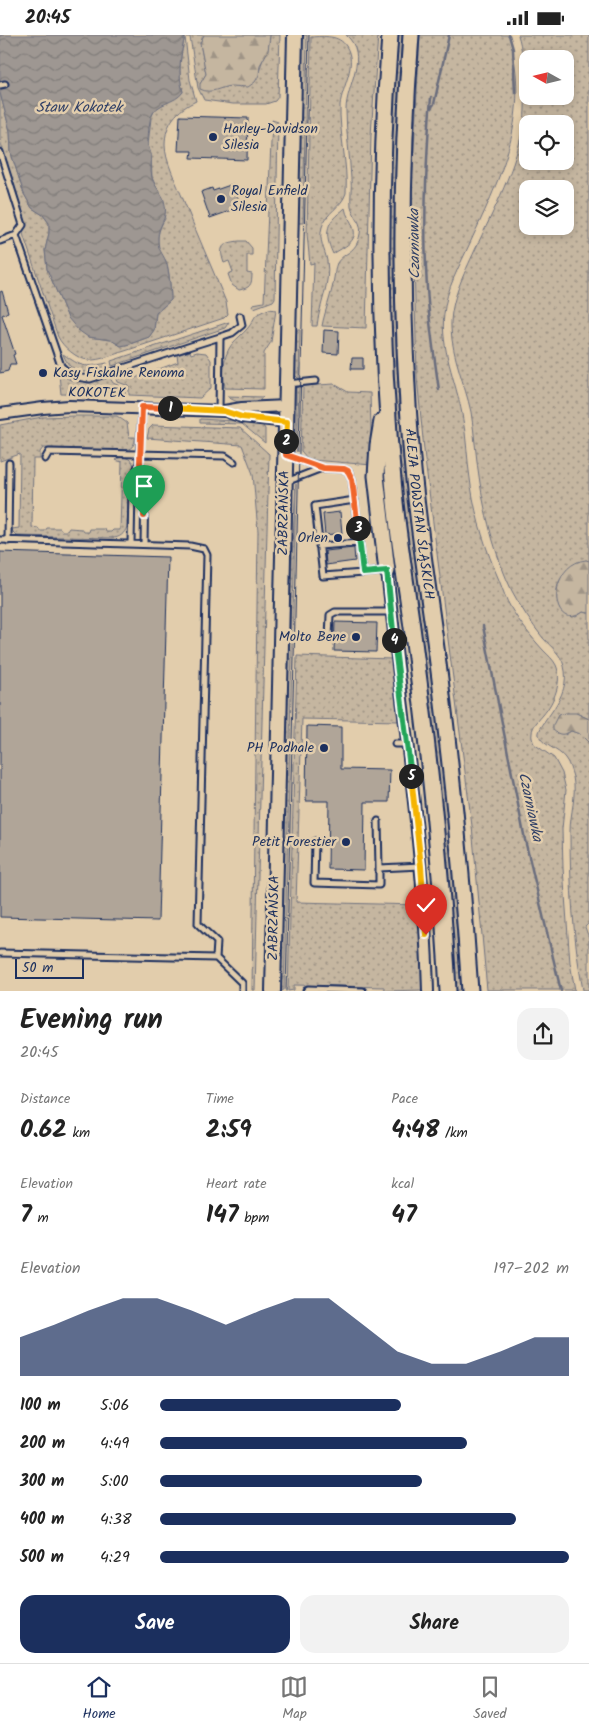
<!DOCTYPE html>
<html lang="en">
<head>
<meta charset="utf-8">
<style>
  :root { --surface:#fff; --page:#f2f2f2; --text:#222; --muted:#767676; --line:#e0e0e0; --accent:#1b2f5e }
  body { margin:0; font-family:Kalam,sans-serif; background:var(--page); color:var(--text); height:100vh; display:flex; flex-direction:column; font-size:19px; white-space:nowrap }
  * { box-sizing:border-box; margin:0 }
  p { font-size:16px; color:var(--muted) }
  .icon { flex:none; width:28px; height:28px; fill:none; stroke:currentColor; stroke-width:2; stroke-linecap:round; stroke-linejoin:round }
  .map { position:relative; height:956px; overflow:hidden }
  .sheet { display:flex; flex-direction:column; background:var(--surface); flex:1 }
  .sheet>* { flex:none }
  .needle { width:32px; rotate:278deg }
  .tools { position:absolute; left:519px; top:15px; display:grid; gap:10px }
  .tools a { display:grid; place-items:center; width:55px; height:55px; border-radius:10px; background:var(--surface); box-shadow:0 2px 8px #0003; font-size:25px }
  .scale { position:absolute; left:15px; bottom:12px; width:69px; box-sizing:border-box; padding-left:5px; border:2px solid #1b2f5e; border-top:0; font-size:14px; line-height:18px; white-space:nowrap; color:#1b2f5e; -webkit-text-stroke:4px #e2cdac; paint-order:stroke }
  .pin { position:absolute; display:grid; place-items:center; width:42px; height:42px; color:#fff; margin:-51px -21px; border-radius:50% 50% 50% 0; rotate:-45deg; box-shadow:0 0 5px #0007 }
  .pin .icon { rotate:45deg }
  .km { position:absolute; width:25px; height:25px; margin:-12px; border-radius:50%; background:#222; color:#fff; font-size:14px; line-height:25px; text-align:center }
  .round { display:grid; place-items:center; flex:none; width:52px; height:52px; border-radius:15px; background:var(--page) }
  .summary { display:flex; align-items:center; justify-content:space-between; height:85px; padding:0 20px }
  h1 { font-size:28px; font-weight:800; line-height:38px }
  .stats { display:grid; grid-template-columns:repeat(3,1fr); gap:8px; height:85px; padding:5px 20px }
  .stats div { display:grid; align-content:center }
  .stats b { font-size:25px; font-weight:800 }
  .stats small { font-size:14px; font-weight:400 }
  .stats p { font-size:14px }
  .chart { height:140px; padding:10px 20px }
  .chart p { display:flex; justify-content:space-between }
  .chart svg { width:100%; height:90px; margin-top:5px; fill:var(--accent); opacity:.7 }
  .button { display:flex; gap:10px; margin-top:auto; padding:10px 20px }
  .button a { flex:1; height:58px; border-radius:15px; background:var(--accent); color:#fff; font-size:20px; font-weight:800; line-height:58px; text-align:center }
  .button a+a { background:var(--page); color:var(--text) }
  ul { padding:0 20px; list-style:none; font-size:16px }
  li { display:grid; grid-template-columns:80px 60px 1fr; align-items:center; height:38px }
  li i { height:12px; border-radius:6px; background:var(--accent) }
  .status { display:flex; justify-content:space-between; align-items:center; height:35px; padding:0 25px; background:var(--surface); direction:ltr }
  .status svg { height:14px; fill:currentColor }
  .menu { display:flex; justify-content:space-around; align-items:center; height:70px; border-top:1px solid var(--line); background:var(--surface); font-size:14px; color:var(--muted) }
  .menu a { display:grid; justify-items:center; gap:2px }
  .menu .selected { color:var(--accent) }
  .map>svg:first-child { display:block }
  .grass { fill:url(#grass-dots); stroke:#70727f; fill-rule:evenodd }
  .forest { fill:url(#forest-firs); stroke:#70727f }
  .water { fill:url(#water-waves); stroke:#6a6d7d }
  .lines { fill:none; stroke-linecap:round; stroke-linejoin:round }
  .stream { stroke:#6a6d7d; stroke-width:2.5 }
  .building { fill:#b0a598; stroke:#1b2f5e }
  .lane-casing { stroke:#1b2f5e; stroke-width:9 }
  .street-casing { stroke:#1b2f5e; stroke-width:14 }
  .secondary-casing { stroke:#1b2f5e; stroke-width:18 }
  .primary-casing { stroke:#1b2f5e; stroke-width:19 }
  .lane { stroke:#e2cdac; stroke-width:5 }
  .street { stroke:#e2cdac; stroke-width:10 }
  .secondary { stroke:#e2cdac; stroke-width:14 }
  .primary { stroke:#e2cdac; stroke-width:15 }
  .tram { stroke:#1b2f5e; stroke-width:1 }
  .split-1-casing { stroke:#fff; stroke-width:10 }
  .split-2-casing { stroke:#fff; stroke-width:10 }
  .split-3-casing { stroke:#fff; stroke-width:10 }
  .split-4-casing { stroke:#fff; stroke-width:10 }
  .split-5-casing { stroke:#fff; stroke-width:10 }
  .split-6-casing { stroke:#fff; stroke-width:10 }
  .split-1 { stroke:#f0652b; stroke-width:6 }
  .split-2 { stroke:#f5b400; stroke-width:6 }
  .split-3 { stroke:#f0652b; stroke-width:6 }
  .split-4 { stroke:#22a559; stroke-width:6 }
  .split-5 { stroke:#22a559; stroke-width:6 }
  .split-6 { stroke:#f5b400; stroke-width:6 }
  .poi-dot { fill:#1b2f5e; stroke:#e2cdac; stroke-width:2 }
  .labels { text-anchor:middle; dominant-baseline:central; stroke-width:5; stroke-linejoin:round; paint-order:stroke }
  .poi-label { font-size:14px; fill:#1b2f5e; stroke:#e2cdac; text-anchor:end }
  .street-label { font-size:14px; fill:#1b2f5e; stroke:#e2cdac }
  .water-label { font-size:15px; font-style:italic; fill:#2f3f66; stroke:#e2cdac }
</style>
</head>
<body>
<div class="status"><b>20:45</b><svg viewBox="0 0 49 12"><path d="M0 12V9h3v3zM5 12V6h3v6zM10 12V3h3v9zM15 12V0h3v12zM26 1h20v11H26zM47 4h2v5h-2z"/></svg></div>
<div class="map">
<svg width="589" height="956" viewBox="0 0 589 956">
  <defs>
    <pattern id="grass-dots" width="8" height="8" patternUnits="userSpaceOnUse" patternTransform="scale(1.25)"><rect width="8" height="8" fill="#c5b6a0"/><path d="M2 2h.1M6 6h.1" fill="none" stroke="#9f9486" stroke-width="1.8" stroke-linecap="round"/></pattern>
    <pattern id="forest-firs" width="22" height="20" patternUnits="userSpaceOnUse" patternTransform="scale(1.25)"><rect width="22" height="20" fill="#c5b6a0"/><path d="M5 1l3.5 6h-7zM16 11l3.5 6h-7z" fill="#9f9486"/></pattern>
    <pattern id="water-waves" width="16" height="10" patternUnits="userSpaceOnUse" patternTransform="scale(1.25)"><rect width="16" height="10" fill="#9e9792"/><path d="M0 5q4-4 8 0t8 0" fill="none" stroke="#807c7a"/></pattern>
  </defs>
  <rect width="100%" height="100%" fill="#e2cdac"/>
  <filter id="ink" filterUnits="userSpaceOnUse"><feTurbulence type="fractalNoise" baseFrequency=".02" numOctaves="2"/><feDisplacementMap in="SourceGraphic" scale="10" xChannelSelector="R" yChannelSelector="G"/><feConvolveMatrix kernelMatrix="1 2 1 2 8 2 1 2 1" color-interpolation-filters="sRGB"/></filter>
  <g filter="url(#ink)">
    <path class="grass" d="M185 0H204L200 8 206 39 200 49 221 53 233 50 240 52 259 40C260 25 270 15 270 0H280L278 62 275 66 266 69H233L204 65 198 53 190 2H185L190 45 196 66C177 75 165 88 165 110 165 126 177 149 183 164 197 199 212 233 226 267L228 279 224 283C191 294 158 305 125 316 114 319 100 326 88 325 77 324 63 312 58 302L24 202 0 104V58L10 96 11 118 24 159 32 173 43 180 49 188V198L45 215 47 234 68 283 88 302 111 305 121 311 130 309 149 302 154 295 156 278 171 265C171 259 169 231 166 226 165 224 163 222 161 220 155 208 158 194 165 184L156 151 152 143 151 119 148 110 151 83 155 74 183 57C177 37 181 20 185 0Z
      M302 0H307L303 188H298Z
      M346 0H378L371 100 366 293 322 291C325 275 332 259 334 243 335 238 335 232 337 228 345 216 356 219 360 199 363 188 353 181 351 171 350 162 352 153 351 144 350 121 346 98 346 75 346 50 370 21 346 0Z
      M398 0H402C393 127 391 254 400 380 407 478 424 575 436 672 448 766 454 861 461 955H456C450 856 442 757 429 658 420 588 408 518 401 448 387 299 385 149 398 0Z
      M420 0H509C531 81 503 136 470 208 460 230 446 254 444 279 440 313 456 346 462 379 467 403 467 427 471 451 476 484 486 515 499 545 503 555 506 565 511 573 520 588 532 603 544 616 548 620 553 624 556 630 563 646 554 667 543 680 539 685 532 691 532 698 531 702 533 706 534 709L554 723 562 738 566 755 562 794 563 833 570 928 575 955H487L472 791 425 425 417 342 412 152Z
      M518 0H589V526L586 525C579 530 569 535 563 541 554 550 556 566 561 576L576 582 583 577 589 578V684L576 678 565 700 571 696 580 699 589 708V888L585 892 589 903V955H583C573 905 570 849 570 797 570 778 577 761 573 742 571 735 569 728 565 723 559 714 541 710 539 700 536 690 573 663 564 631 561 619 551 612 543 603 531 588 521 573 512 556 496 523 486 484 480 448 476 425 475 401 471 377 465 349 452 322 451 293 450 266 464 239 475 215 494 174 517 132 524 86 526 72 525 55 524 40 523 26 522 13 518 0ZM528 24H565V61H528ZM528 89H565V126H528ZM528 154H565V191H528Z
      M311 2C324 1 339 0 346 11 358 30 342 51 340 70 339 99 348 129 346 158 342 172 326 177 322 192 318 205 325 214 327 226 331 248 319 270 317 291H312L314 228 310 229 307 199Z
      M272 85 278 87 275 263 273 266 254 273 252 271 253 269 264 267Z
      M345 173C346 181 351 185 353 192 359 207 343 212 333 219 328 208 324 195 333 184 336 180 341 177 345 173Z
      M239 206H246L252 213V220H247V238L252 239C252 250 250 253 239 255L232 250 228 239 233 237 229 226 224 228C218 211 223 208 239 206Z
      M269 274 276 275 271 307 264 318V354L225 353C223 338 222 321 233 308 237 303 243 299 247 294 258 281 250 281 269 274Z
      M229 287 225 293 112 331 111 326Z
      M296 295H300L299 344 295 340Z
      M190 316 191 319 197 317 206 318 211 325V353L200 363 129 360V351L118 347 117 344 128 339 130 345 178 327 177 320Z
      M63 319C82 332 83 333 107 328L108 332C88 338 72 343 63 319Z
      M58 330C66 355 91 345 110 343L113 348 125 353V360L61 359Z
      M334 349 348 357 370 358 372 430 312 425 307 423 301 416 303 351Z
      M299 351 297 416V417L296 413V353Z
      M227 361 263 362C252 371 238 370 227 361Z
      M73 381H117L127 388 129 402H135C135 409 133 413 126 415L43 413 40 417V424H33L32 492 38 493 40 496H45L47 493H60L62 496H67L69 493 82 494 84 497H89L90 494H105L106 497H111L113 495H120L122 427 115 425C121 420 131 422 134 430L129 451 127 492C124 499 120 503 112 503L17 501 13 497 12 494 19 493 20 419 0 426V390L42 382Z
      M200 384 252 387 262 389 265 394V408L242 389 200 388Z
      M153 390 240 393 269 419 255 955H252L258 496 253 439 242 410 147 403 149 394Z
      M296 449 284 955 279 956 292 523Z
      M297 621 392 624 399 686 302 684 296 867 419 870 423 955 384 956V952L294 950V955L288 956Z"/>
    <path class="forest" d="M204 0H270L268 16 260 30 259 40 255 47 248 52C242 52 237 51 231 51 219 52 212 60 200 54V49L206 39 200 8Z
      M586 525 589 526V578L583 577C549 600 546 529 586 525Z
      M566 678H576L589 684V708L580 699 571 696C564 700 560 701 553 695V690L558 680Z"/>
    <path class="water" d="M0 0H185C181 20 177 36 183 57 175 69 156 67 151 82 149 89 148 101 148 109 148 112 150 116 151 120 152 127 150 135 152 143 155 153 164 159 165 170 168 184 158 190 158 203 158 217 162 216 166 227 169 233 171 258 171 265L156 278 154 295 149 302 130 309 121 311 111 305 88 302 78 295 68 283 47 234 45 215 49 198V188L43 180 32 173 24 159 11 118 10 96 0 58Z"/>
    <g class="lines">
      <path class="stream" d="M509 0 513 14 515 58
        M431 62C426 125 423 189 427 253 429 287 434 321 439 355
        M431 73 434 69 449 0
        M483 591 525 805 561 956"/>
    </g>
    <path class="building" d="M180 81 248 83 247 125 191 123 192 116H178Z
      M233 149 241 172 210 183 201 157 212 153 213 156Z
      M2 256 8 277 2 280 15 319 13 320 16 329H10L8 336 0 338V257Z
      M324 295 339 296 338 319 323 318Z
      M352 323H363V334H351Z
      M340 477 342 498 325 500 323 479Z
      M354 513 355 526 326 530 325 516Z
      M0 517 168 522 158 886 0 882Z
      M335 587 377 588 376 617 334 616Z
      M307 691 341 692V734L390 735 389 767H365L364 835 328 834 329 766H306Z"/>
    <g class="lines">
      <defs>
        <path id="lane" d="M0 50 5 49
          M0 117 23 190 16 200 61 331C70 340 77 343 90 344L191 311 220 302
          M0 206 16 200
          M288 349 316 346
          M219 376 220 302 232 298 242 290 240 281
          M286 420 323 433 344 434 348 436 352 444 363 538 386 536
          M45 424 49 417 225 421 234 427
          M140 428 145 448 144 509
          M286 447 322 433
          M355 465 315 471 323 541 363 538
          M0 505 190 511 204 514 207 520 198 889 217 907 216 923
          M8 506 9 428
          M131 509 132 453 135 439 139 428 142 373
          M319 511 359 508
          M329 603 330 580 335 577H391
          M395 709H406
          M378 786 379 833 421 831
          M315 806 314 848 379 850V833
          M0 918 216 923 242 948V956
          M306 956 308 954 363 956"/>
        <path id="street" d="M225 376 242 382 287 387
          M0 379 43 373 69 371 224 376 242 373 287 371
          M387 536C402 676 424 815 428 956"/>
        <path id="secondary" d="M273 956 295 0"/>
        <g id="primary">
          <path d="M390 0C378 156 379 311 395 467 400 516 409 566 415 615 430 728 442 842 448 956"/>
          <path id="s1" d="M411 0C400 141 400 282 412 424 418 497 431 570 440 644 453 747 463 851 470 956"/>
          <path d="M382 386 378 410 376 441 387 536"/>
        </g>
      </defs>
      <use href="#lane" class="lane-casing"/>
      <use href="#street" class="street-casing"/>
      <use href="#secondary" class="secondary-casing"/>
      <use href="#primary" class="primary-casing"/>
      <use href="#lane" class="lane"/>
      <use href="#street" class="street"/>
      <use href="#secondary" class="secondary"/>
      <use href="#primary" class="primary"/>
      <path class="tram" d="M286 956 309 0"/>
    </g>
  </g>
  <g class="lines" filter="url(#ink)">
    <defs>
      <path id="split-1" d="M144 481 145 448 140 428 142 372 170 373"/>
      <path id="split-2" d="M170 373 224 376 242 382 287 387 286 406"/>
      <path id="split-3" d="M286 406V420L323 433 344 434 348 436 352 444 358 493"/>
      <path id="split-4" d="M358 493 363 538 387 536 394 605"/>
      <path id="split-5" d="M394 605 411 741"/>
      <path id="split-6" d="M411 741 421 831 426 900"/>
    </defs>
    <use href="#split-1" class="split-1-casing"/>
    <use href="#split-2" class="split-2-casing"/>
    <use href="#split-3" class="split-3-casing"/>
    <use href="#split-4" class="split-4-casing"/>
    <use href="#split-5" class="split-5-casing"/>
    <use href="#split-6" class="split-6-casing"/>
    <use href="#split-1" class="split-1"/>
    <use href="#split-2" class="split-2"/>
    <use href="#split-3" class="split-3"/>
    <use href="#split-4" class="split-4"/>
    <use href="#split-5" class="split-5"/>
    <use href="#split-6" class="split-6"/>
  </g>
  <g class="poi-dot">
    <circle cx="213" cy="102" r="5"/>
    <circle cx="221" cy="164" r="5"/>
    <circle cx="43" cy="338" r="5"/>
    <circle cx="338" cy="503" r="5"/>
    <circle cx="356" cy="602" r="5"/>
    <circle cx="324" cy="713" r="5"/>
    <circle cx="346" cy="807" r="5"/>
  </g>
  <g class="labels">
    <g class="poi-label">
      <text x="223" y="94" text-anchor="start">Harley-Davidson<tspan x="223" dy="16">Silesia</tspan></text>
      <text x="231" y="156" text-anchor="start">Royal Enfield<tspan x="231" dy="16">Silesia</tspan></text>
      <text x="53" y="338" text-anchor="start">Kasy Fiskalne Renoma</text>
      <text x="328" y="503">Orlen</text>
      <text x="346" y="602">Molto Bene</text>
      <text x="314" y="713">PH Podhale</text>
      <text x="336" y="807">Petit Forestier</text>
    </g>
    <g class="street-label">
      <text transform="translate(97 358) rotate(1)">KOKOTEK</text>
      <text transform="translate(284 478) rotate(-89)">ZABRZAŃSKA</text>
      <text stroke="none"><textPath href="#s1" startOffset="480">ALEJA POWSTAŃ ŚLĄSKICH</textPath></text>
      <text transform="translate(274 883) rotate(-89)">ZABRZAŃSKA</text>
    </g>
    <g class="water-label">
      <text x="79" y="73">Staw Kokotek</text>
      <text transform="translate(415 209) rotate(-91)">Czarniawka</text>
      <text transform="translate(530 772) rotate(78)">Czarniawka</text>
    </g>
  </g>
</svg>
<div class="tools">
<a><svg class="needle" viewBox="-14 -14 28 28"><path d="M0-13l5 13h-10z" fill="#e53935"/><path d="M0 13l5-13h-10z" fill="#767676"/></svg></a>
<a><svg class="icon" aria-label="locate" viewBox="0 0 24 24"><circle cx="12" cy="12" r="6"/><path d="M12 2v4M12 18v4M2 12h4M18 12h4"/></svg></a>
<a><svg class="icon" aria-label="layers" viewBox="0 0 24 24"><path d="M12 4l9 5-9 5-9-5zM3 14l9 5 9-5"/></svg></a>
</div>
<div class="scale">50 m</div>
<div class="pin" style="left:144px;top:481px;background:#1e9e55"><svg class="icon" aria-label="arrive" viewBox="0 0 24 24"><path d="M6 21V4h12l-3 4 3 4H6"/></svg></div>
<div class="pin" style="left:426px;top:900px;background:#d93025"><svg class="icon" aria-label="check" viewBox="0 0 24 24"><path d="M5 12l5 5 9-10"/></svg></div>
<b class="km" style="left:170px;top:373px">1</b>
<b class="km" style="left:286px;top:406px">2</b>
<b class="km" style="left:358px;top:493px">3</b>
<b class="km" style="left:394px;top:605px">4</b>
<b class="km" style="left:411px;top:741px">5</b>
</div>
<section class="sheet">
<div class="summary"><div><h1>Evening run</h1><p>20:45</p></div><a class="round"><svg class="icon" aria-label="share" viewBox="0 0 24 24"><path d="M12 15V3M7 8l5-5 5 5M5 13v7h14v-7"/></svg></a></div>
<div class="stats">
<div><p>Distance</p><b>0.62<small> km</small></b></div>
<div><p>Time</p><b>2:59</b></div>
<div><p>Pace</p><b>4:48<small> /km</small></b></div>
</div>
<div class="stats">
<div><p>Elevation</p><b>7<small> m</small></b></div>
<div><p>Heart rate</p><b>147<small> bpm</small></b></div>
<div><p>kcal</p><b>47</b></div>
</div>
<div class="chart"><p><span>Elevation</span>197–202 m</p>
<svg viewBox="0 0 160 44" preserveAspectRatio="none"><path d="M0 44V25L10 19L20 12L30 6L40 6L50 12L60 19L70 12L80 6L90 6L100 19L110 32L120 38L130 38L140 32L150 25L160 25V44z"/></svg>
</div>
<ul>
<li><b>100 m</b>5:06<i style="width:59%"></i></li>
<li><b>200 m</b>4:49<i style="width:75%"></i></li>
<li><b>300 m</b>5:00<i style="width:64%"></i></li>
<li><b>400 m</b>4:38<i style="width:87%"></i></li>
<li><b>500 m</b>4:29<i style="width:100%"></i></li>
</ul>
<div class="button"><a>Save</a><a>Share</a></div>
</section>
<nav class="menu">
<a class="selected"><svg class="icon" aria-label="home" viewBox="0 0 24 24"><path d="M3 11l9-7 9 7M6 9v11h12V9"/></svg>Home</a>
<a><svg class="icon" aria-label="map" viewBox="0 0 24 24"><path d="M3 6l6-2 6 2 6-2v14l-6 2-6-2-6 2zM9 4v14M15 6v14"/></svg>Map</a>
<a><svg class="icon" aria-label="saved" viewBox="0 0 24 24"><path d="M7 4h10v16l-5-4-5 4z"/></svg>Saved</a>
</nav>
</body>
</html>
